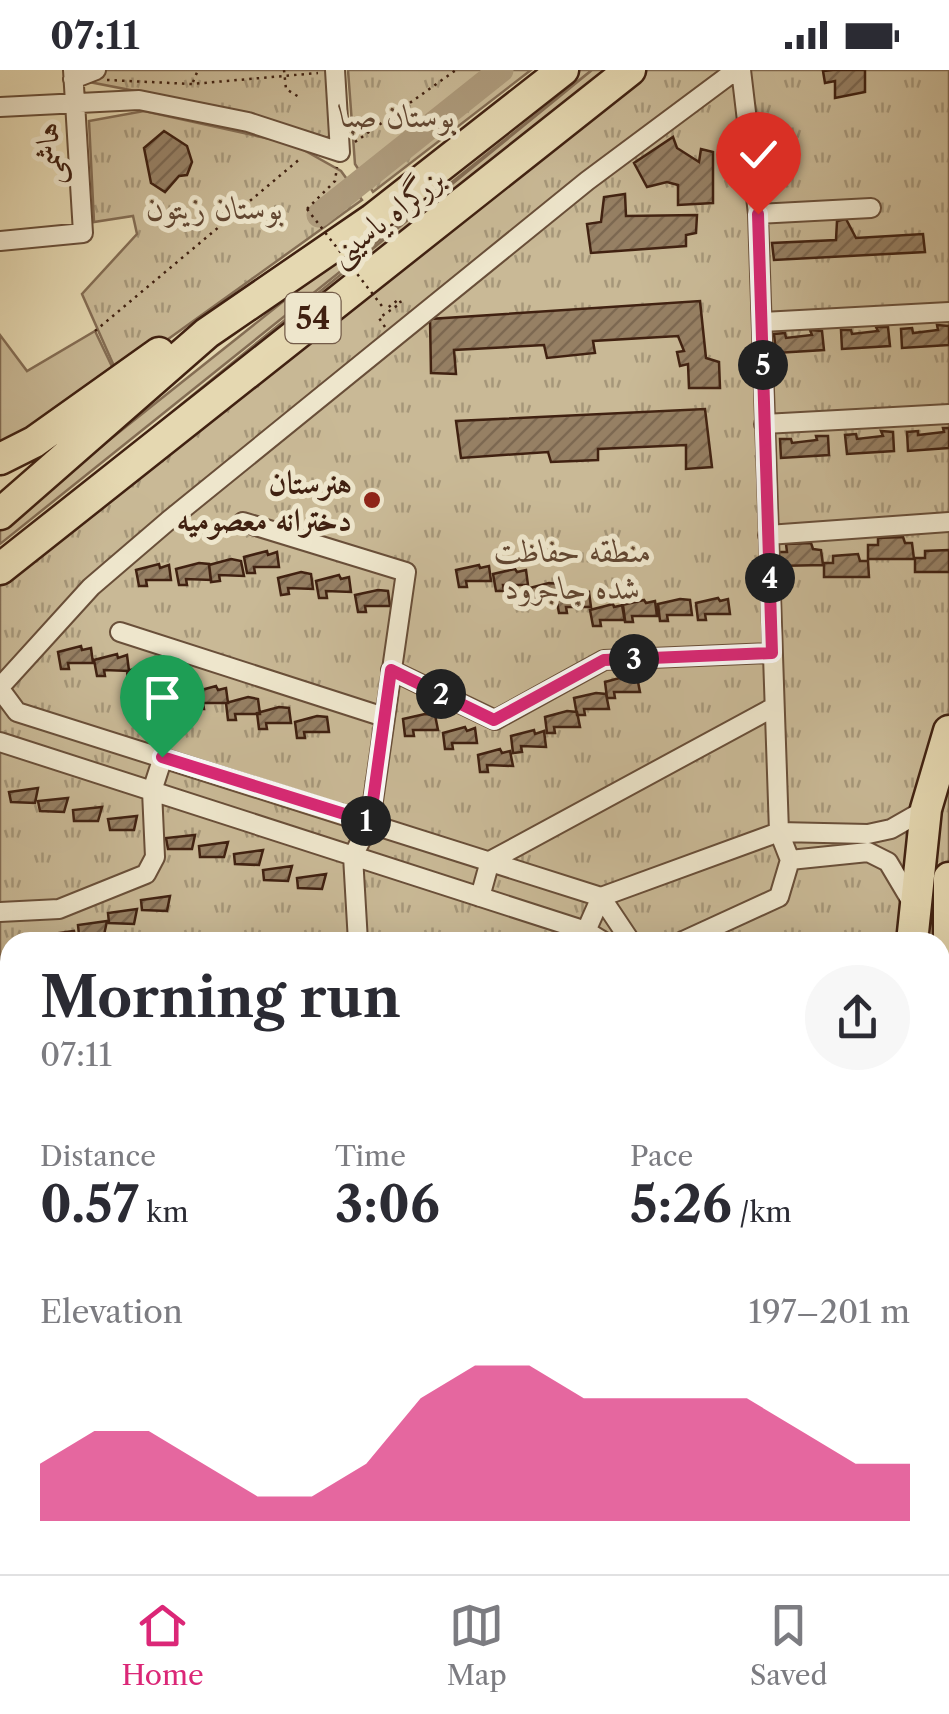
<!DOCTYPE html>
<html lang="en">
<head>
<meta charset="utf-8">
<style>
  :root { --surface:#fff; --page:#f7f7f7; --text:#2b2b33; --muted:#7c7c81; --line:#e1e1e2; --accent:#db2777 }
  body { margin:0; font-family:"Libre Caslon Text",Amiri,serif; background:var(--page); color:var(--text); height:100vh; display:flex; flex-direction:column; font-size:38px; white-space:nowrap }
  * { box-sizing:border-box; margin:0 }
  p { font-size:32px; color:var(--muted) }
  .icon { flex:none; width:55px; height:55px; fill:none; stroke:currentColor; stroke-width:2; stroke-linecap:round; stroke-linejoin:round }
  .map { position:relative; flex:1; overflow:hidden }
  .drawer { position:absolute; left:0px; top:862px; width:950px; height:642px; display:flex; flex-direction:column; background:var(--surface); border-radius:30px 30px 0 0; box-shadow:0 10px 40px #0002 }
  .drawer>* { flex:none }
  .pin { position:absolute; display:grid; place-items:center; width:85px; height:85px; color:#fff; margin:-102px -42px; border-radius:50% 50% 50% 0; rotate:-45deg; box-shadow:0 0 10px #0007 }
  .pin .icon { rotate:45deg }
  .km { position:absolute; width:50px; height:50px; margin:-25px; border-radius:50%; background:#222; color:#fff; font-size:28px; line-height:50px; text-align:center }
  .round { display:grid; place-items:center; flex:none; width:105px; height:105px; border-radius:52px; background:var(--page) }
  .head { display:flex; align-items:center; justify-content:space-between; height:170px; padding:0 40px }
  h1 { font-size:55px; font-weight:800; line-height:75px }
  .figures { display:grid; grid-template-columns:repeat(3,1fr); gap:15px; height:170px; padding:10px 40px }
  .figures div { display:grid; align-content:center }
  .figures b { font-size:50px; font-weight:800 }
  .figures small { font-size:28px; font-weight:400 }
  .figures p { font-size:28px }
  .chart { height:280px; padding:20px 40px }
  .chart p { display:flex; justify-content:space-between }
  .chart svg { width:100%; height:180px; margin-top:10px; fill:var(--accent); opacity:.7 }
  .status { display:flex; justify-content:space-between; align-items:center; height:70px; padding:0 50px; background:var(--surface); direction:ltr }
  .status svg { height:28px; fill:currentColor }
  .tabs { display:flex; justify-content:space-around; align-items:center; height:140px; border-top:2px solid var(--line); background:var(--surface); font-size:28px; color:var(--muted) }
  .tabs a { display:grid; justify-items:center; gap:5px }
  .tabs .selected { color:var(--accent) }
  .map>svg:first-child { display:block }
  .green { fill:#c9b996; stroke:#846d54; stroke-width:2.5 }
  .park { fill:url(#park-tufts); stroke:#846d54; stroke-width:2.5; fill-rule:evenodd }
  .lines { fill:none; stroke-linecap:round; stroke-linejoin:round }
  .river { stroke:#ad9a7b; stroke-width:25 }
  .building { fill:url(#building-hatch); stroke:#402111; stroke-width:2.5 }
  .street-casing { stroke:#694f39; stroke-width:22 }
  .highway-casing { stroke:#402111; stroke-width:35 }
  .path { stroke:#402111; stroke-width:2.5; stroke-dasharray:2.5 5; stroke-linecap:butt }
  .street { stroke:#eee6cc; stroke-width:18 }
  .highway { stroke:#e5d8b1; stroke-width:30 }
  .path-bridge { stroke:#402111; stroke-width:2.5; stroke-dasharray:2.5 5; stroke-linecap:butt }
  .route-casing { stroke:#fff; stroke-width:20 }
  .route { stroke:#db2777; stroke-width:12 }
  .poi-dot { fill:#8f2418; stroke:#eee6cc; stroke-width:4 }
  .labels { text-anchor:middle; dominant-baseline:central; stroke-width:10; stroke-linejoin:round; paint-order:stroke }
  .shield { fill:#eee6cc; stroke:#745c49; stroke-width:2.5 }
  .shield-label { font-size:30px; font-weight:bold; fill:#402111 }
  .park-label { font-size:32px; font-style:italic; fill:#624732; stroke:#eee6cc }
  .street-label { font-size:32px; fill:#402111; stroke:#eee6cc }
  .poi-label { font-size:32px; font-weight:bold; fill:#402111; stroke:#eee6cc; text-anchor:end }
</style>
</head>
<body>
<div class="status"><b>07:11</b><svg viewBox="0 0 49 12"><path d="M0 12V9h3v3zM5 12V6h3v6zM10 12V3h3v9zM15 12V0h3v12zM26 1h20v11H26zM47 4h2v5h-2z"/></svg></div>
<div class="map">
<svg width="949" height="1504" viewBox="0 0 949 1504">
  <defs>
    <pattern id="park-tufts" width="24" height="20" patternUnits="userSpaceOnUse" patternTransform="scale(2.5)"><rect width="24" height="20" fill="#c9b996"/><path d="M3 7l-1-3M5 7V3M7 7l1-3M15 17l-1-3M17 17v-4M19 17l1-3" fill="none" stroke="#a59679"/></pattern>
    <pattern id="building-hatch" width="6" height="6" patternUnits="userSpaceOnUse" patternTransform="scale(2.5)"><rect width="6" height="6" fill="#968064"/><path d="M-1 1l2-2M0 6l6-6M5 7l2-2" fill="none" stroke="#7c6851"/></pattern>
  </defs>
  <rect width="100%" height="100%" fill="#e5d8b1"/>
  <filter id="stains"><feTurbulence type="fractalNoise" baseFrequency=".002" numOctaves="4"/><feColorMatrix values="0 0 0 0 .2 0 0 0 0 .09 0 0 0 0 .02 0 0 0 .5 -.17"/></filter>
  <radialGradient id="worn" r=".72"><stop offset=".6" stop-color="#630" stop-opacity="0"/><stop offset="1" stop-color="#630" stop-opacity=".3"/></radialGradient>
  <path class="green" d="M574 0H592L0 474V457Z
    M95 261 117 307 0 382V265L27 301Z"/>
  <path class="park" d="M103 0H328L331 65 317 74 253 44 79 10Z
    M348 0H531L373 122 355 94Z
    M592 0H949V1504H0V482ZM10 872H940V1495H10Z
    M144 41 293 74 341 101 362 130 118 305 82 224 137 164 133 146 94 152 89 51Z"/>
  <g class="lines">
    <path class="river" d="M319 145 501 0"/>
  </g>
  <path class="building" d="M833 0H865V22L835 28V11L825 13 823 1Z
    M164 61 187 76 192 92 187 105 179 106 165 122 151 113 144 78Z
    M673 67 677 78 699 92 701 79 713 82V133L678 135V115L667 112 647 117 634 93Z
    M625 124 626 146 697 145 696 163 686 165V176L591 183 587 154 601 152 604 127Z
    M846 149 856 168 923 164 925 182 774 190 772 173 836 170 837 151Z
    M700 231 706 288 719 292 720 318H689L688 294 680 296 677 282 684 281 678 266 593 271 595 283 547 288 544 275 454 280 456 304 431 303 430 249Z
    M937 255 949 256V275L902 278 901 259 912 258 913 263 938 260Z
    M876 257H888L890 276 842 279 841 260H851L852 264 878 261Z
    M810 260 822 261 824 280 776 283 774 264 785 263 786 268 812 265Z
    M705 339 712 397 686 399V375L598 379V390L551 392 548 382 461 388 456 351Z
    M943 358H949V378L908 381 907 362 918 361V365L944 362Z
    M881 361 893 362 894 381 847 384 845 365 856 364 857 369 883 366Z
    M816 366H828L829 385 781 388 780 369H791L792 373 817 370Z
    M903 467 905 473H912L914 489H868V475H878V468Z
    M811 473 813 479 821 480 823 495 777 496V482H787L786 474Z
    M949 480V502H915V488H925V481Z
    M267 481 268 485 277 482 279 497H254L255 503H247L244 487Z
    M858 484 860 491H868L869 507H824V493H833V486Z
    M231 489 241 491 244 506 219 505 220 511 211 512 209 495Z
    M199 493 209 494 211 510 186 509 187 515H179L176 499Z
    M159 494 160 498 169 495 171 510H146L147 516H139L136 500Z
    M479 495 480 498 489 496 491 511H466L467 517H459L456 500Z
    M515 499 517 502 526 500 528 515H503L504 521H496L493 504Z
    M301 502 311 504 313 519 288 518 289 524 281 525 278 508Z
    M339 505 341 509 349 507 351 522 326 521 327 528H319L316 511Z
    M549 513 559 514 561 529H536L537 535H529L526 519Z
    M378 520 388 521 390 536H365L366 542H358L355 525Z
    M579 521 581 525 589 522 591 537H566L567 543H559L556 527Z
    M718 528 720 531 728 529 730 544H705L706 550H698L696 533Z
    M680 529 690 530 692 545H667L668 551H660L658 534Z
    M644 530 646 533 655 531 657 546H632L633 552H625L622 535Z
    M613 534 614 537 623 535 625 550H600L601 556H593L590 540Z
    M81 576 82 580 91 578 93 593H68L69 599H61L58 582Z
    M117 584 118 588 127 585 129 601 104 600 105 606H97L94 590Z
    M149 595 151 599 159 596 161 611H136L137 617H129L127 601Z
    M183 606 185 610 193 608 196 623H170L171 629H163L161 612Z
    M627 606 637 607 640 622H614L615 628H607L605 612Z
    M216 616 218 620 226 618 228 633H203L204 639H196L194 622Z
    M596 623 606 624 609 639H584L585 645H577L574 628Z
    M248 627 258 629 260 644H235L236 650H228L226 633Z
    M279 637 289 638 291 653H266L267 659H259L257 643Z
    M567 641 577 642 580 657H554L555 663H547L545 647Z
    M425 644 435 645 438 660H413L414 666H405L403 649Z
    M317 646 327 647 329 662H304L305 668H297L295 652Z
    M465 657 467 661 475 658 477 673H452L453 679H445L443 663Z
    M534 660 535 664 544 661 546 677 521 676 522 682 513 683 511 666Z
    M500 679 502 683 510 681 513 696 487 695 488 702H480L478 685Z
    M38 718 35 733 11 732 9 722Z
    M68 728 64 742 40 741 38 731Z
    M102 737 98 751H74L73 740Z
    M137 746 134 760H110L108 749Z
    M195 765 192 779H168L166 768Z
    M228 772 224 787H200L199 776Z
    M263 780 259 795 235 794 234 784Z
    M292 796 288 811 264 810 263 800Z
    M326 804 322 819 298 818 297 808Z
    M170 826 167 841 142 840 141 830Z
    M137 839 134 854 109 853 108 843Z
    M107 851 104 865H79L78 855Z
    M74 861 76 871 46 872 45 865Z
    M390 864 438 865 437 872H390Z
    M839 865V872H796L797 868Z
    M878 1495 901 1496 902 1504H861V1500Z"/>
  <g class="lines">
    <defs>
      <path id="street" d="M73 9 96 0
        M0 37 139 30 248 52 340 82 335 0
        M758 144 871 138
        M0 171 83 163 73 0
        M762 252 949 242
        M764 354 949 344
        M243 452 406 502 370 752 353 786 358 872
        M768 465 949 452
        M120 562 384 647
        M391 600 495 650 604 590 772 583
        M0 617 91 517 168 451 587 111 736 0
        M0 619 17 642 601 827 631 872
        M0 672 586 861 604 872
        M790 790 868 782 888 792 913 834
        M480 827 490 791 774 637
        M0 842 59 839 146 804 155 787 152 721 163 687
        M590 872 586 861 601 827 779 762 868 764 891 759 926 739
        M681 872 779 827 790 790 779 762 758 144 741 0
        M0 1109 10 1105
        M0 1306H10
        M0 1365 5 1504
        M379 1495 446 1504
        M235 1497 327 1495
        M516 1504 520 1495
        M550 1504 554 1495"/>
      <path id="highway" d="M0 389 34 372 159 283
        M0 444 207 263 373 149 563 0
        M0 499 630 0
        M949 808V998
        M912 872 926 739 949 661
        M935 1495 936 1504"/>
    </defs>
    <use href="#street" class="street-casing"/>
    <use href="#highway" class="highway-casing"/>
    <path class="path" d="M284 0 286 19 299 27
      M107 10 192 14 318 3
      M193 12 198 0
      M355 72 456 0
      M307 139 335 111 337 97
      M385 257 379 248 401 233 399 229 385 240
      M95 261 301 88"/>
    <use href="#street" class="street"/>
    <use href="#highway" class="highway"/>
    <path class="path-bridge" d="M307 139 385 240"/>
  </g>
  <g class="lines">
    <defs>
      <path id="route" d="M162 687 370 752 391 600 494 650 604 590 772 583 758 144"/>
    </defs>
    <use href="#route" class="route-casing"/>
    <use href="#route" class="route"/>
  </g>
  <circle class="poi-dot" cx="372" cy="430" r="10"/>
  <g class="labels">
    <rect class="shield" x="285.5" y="223" width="55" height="50" rx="8"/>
    <g class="shield-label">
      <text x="313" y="248">54</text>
    </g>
    <g class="park-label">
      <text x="398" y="45">بوستان صبا</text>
      <text x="215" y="137">بوستان زیتون</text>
      <text x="573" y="480">منطقه حفاظت<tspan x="573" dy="37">شده جاجرود</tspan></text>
    </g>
    <g class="street-label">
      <text transform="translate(48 84) rotate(-94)">هاشمی</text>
      <text transform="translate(386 146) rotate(-38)">بزرگراه یاسینی</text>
    </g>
    <g class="poi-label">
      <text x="352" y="412">هنرستان<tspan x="352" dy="37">دخترانه معصومیه</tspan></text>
    </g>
  </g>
  <rect width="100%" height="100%" filter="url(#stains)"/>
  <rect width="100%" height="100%" fill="url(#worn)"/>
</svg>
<div class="pin" style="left:162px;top:687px;background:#1e9e55"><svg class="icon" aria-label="arrive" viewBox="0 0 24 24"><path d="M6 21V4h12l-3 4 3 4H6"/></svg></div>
<div class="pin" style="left:758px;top:144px;background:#d93025"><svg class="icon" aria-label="check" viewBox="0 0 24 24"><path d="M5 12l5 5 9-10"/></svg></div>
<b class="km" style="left:366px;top:751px">1</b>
<b class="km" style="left:441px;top:624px">2</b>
<b class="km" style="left:634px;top:589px">3</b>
<b class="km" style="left:770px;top:508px">4</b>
<b class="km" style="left:763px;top:295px">5</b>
<section class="drawer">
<div class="head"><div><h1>Morning run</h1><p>07:11</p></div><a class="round"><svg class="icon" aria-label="share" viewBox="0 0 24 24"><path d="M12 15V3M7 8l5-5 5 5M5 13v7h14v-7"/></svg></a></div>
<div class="figures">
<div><p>Distance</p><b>0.57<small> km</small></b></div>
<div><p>Time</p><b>3:06</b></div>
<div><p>Pace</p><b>5:26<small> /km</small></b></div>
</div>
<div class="chart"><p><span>Elevation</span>197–201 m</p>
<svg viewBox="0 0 160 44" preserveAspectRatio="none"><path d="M0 44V30L10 22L20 22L30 30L40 38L50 38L60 30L70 14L80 6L90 6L100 14L110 14L120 14L130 14L140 22L150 30L160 30V44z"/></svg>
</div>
</section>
</div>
<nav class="tabs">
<a class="selected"><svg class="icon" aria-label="home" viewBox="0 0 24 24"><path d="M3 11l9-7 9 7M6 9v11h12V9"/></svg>Home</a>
<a><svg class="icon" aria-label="map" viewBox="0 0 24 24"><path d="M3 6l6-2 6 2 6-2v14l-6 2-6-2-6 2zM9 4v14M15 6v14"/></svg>Map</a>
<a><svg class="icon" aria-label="saved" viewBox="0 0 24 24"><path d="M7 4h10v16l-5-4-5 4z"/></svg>Saved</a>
</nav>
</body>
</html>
